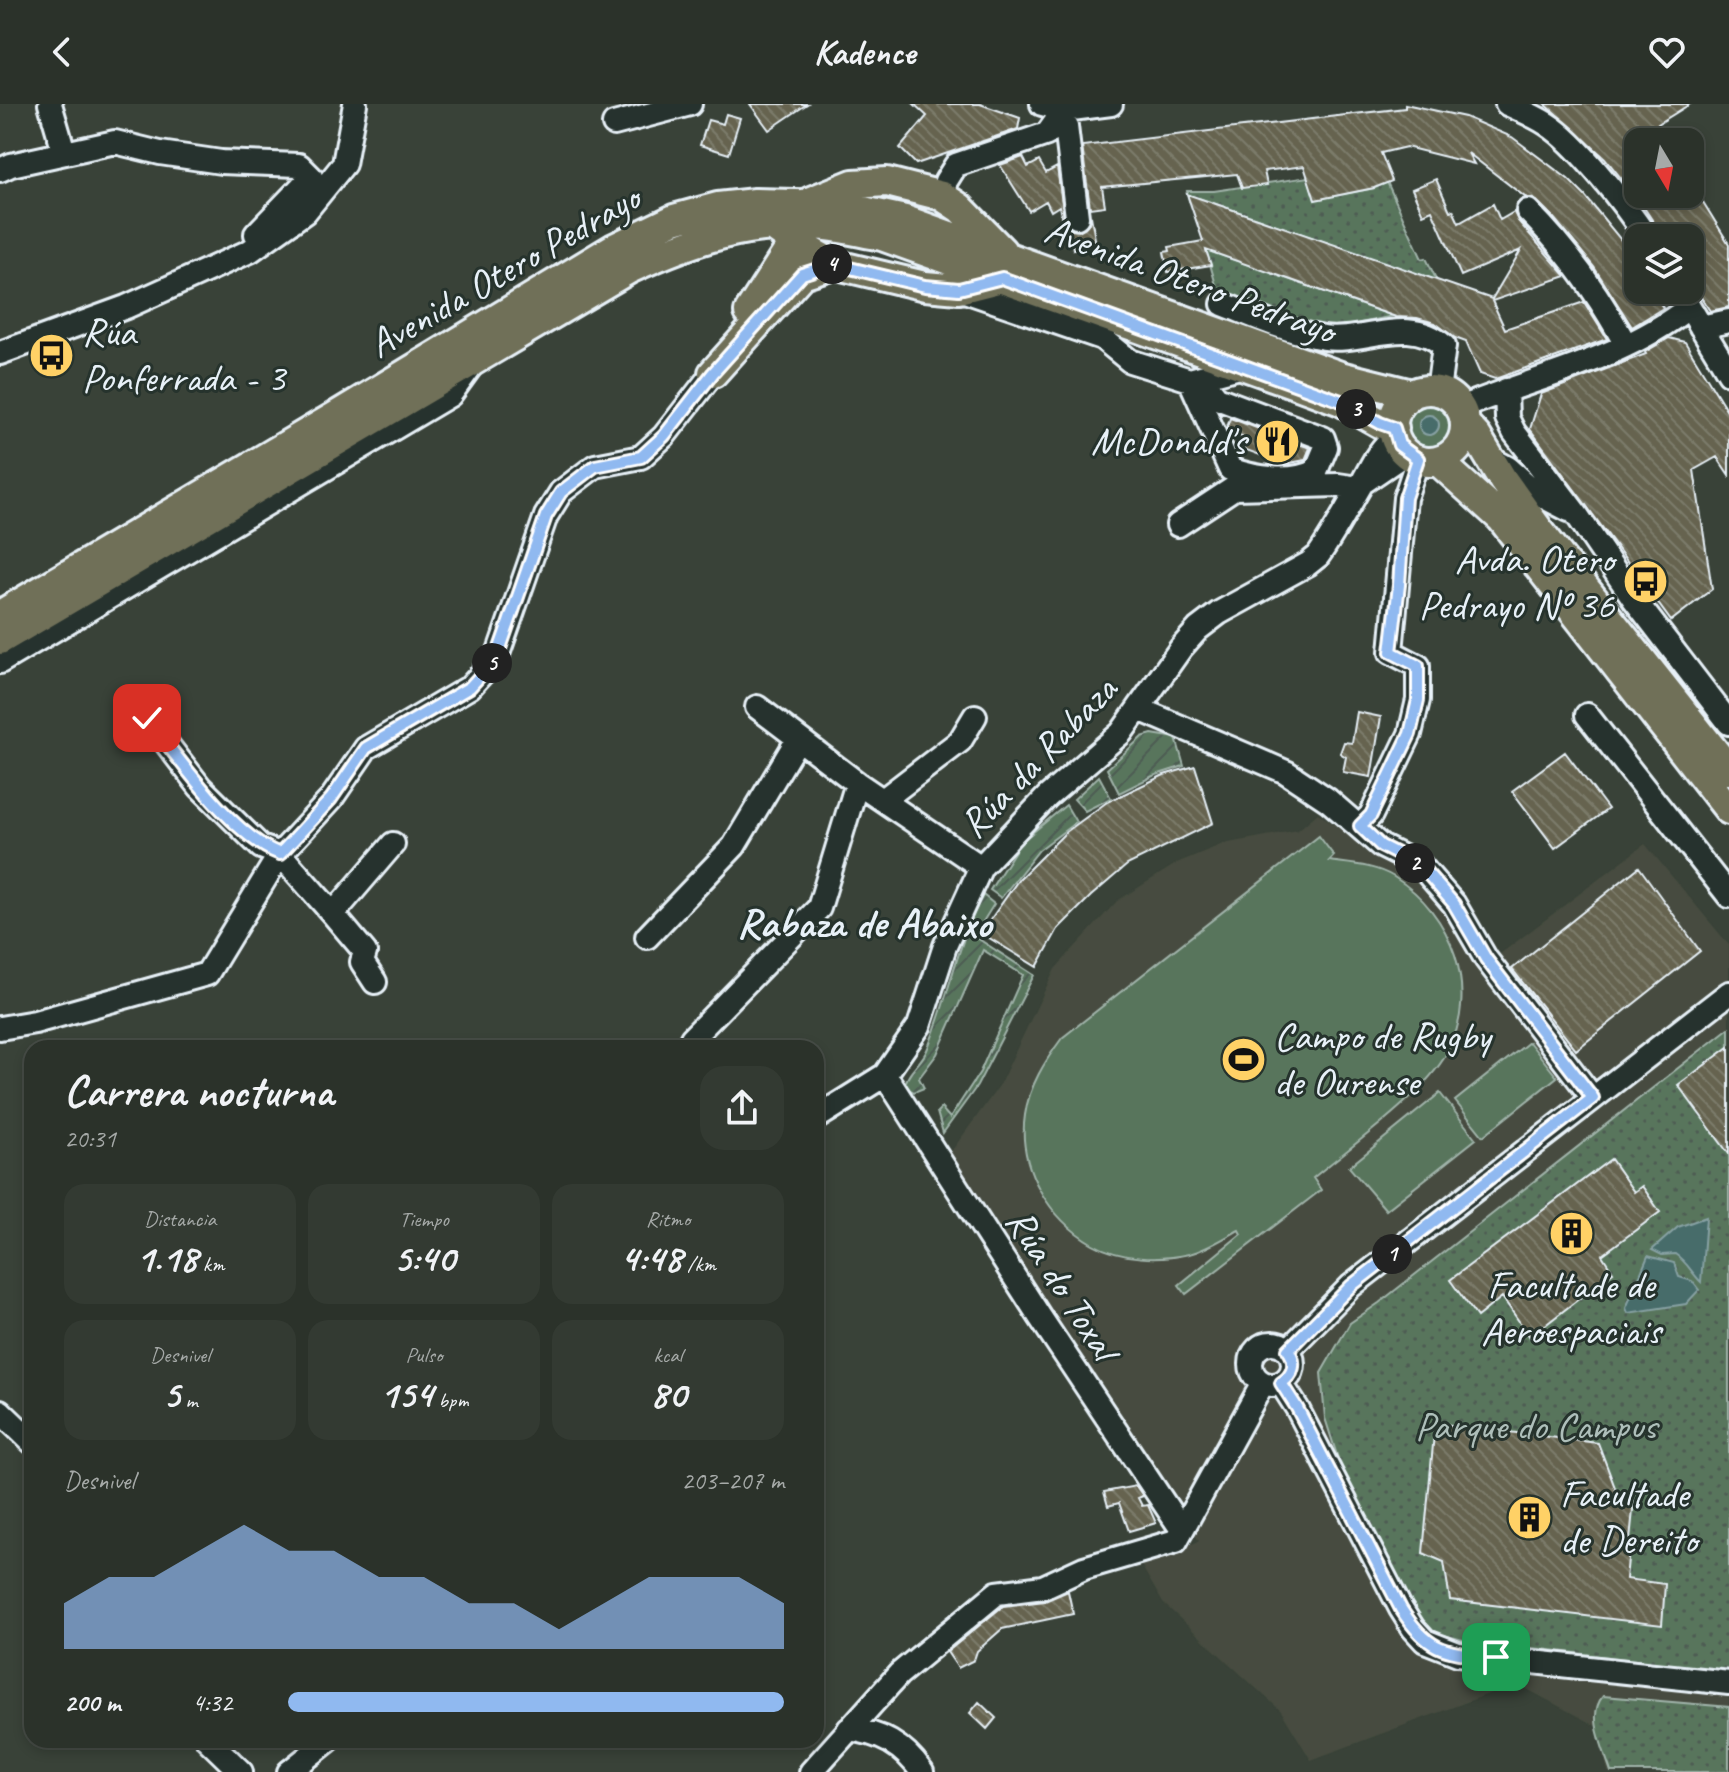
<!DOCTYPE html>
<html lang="es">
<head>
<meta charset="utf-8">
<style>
  :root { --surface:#2b322a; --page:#333a32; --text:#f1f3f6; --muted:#a6aaa8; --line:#474d47; --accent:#90b9f0 }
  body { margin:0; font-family:Caveat,sans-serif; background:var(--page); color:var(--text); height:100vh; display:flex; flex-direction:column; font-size:30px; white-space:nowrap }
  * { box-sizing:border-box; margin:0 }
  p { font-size:26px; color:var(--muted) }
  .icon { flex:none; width:44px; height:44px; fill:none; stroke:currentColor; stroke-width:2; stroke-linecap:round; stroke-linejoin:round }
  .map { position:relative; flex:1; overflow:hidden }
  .drawer { position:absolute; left:24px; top:936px; width:800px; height:708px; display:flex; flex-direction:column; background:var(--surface); border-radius:24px; box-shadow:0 4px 12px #0003,0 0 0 2px var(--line) }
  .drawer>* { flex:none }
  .needle { width:52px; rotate:170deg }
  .controls { position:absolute; left:1624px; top:24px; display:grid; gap:16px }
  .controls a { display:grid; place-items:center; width:80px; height:80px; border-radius:16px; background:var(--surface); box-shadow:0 4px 12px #0003,0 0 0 2px var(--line); font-size:40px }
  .pin { position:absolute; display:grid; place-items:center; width:68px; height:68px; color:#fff; margin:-34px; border-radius:16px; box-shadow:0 4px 12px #0006 }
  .km { position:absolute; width:40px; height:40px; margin:-20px; border-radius:50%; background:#222; color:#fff; font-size:22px; line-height:40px; text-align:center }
  .round { display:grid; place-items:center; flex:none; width:84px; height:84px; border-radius:24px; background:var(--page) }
  .headline { display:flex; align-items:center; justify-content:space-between; height:136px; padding:0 40px }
  h1 { font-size:44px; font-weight:600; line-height:60px }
  .stats { display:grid; grid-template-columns:repeat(3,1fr); gap:12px; height:136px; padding:8px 40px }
  .stats div { display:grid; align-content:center; border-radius:20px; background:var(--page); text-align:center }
  .stats b { font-size:40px; font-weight:600 }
  .stats small { font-size:22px; font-weight:400 }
  .stats p { font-size:22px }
  .chart { height:224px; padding:16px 40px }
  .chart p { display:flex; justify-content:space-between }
  .chart svg { width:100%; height:144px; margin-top:8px; fill:var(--accent); opacity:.7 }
  ul { padding:0 40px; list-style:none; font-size:26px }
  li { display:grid; grid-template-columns:128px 96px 1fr; align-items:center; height:60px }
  li i { height:20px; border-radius:10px; background:var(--accent) }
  header { display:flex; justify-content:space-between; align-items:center; height:104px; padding:0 40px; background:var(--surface); font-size:36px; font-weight:600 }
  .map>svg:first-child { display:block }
  .built { fill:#464c3f }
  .grass { fill:#58755c; stroke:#a0b3aa; stroke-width:2 }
  .park { fill:url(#park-dots); stroke:#a0b3aa; stroke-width:2 }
  .garden { fill:url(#garden-furrows); stroke:#a0b3aa; stroke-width:2 }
  .water { fill:#476c6b; stroke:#87a1a3; stroke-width:2 }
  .building { fill:url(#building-back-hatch); stroke:#e8f1f8; stroke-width:2 }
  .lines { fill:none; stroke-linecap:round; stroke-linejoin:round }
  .minor-casing { stroke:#e8f1f8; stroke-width:28 }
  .major-casing { stroke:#e8f1f8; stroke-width:34 }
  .minor { stroke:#26332d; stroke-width:22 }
  .major { stroke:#706f59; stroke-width:28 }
  .route-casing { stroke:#fff; stroke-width:16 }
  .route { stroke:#90b9f0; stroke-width:10 }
  .labels { text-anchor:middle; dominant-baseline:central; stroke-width:6; stroke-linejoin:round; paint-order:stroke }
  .street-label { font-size:40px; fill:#e8f1f8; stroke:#26332d }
  .poi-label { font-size:40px; fill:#e8f1f8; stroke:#26332d; text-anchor:start }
  .park-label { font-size:40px; fill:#aebfba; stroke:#26332d }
  .neighbourhood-label { font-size:42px; font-weight:bold; fill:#e8f1f8; stroke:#26332d }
</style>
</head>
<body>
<header><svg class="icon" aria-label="back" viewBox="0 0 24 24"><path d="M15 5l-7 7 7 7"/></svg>Kadence<svg class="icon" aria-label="heart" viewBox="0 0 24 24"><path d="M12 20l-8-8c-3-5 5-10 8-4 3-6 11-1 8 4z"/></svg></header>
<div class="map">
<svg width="1729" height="1668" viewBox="0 0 1729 1668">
  <defs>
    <pattern id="park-dots" width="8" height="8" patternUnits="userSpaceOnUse" patternTransform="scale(2)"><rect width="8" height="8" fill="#58755c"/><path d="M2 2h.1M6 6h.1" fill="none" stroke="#4e5c52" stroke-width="1.8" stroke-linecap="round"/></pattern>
    <pattern id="garden-furrows" width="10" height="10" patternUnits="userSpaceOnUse" patternTransform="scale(2)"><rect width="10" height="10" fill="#58755c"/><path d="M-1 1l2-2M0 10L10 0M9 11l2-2" fill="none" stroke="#4e5c52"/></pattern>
    <pattern id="building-back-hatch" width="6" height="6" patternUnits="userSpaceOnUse" patternTransform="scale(2)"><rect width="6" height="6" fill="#666450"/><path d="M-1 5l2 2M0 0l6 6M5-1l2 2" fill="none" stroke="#7c7b6a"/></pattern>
  </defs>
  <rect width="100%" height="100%" fill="#394238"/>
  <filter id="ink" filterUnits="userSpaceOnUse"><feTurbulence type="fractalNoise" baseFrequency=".0125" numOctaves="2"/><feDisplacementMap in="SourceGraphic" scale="16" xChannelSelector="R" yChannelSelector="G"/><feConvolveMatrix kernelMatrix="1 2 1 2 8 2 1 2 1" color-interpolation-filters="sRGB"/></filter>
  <g filter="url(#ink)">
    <path class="built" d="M1318 709 1431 789 1483 863 1645 740 1729 841V1668H1608L1596 1622 1523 1583 1499 1586 1311 1656 1281 1607 1163 1499 1141 1461 1199 1437 1036 1187 950 1049 999 982 1055 865 1117 797 1179 758 1223 740 1298 726Z"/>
    <path class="grass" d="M1407 321a22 22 0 1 1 44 0a22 22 0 1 1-44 0Z
      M1319 732 1334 752 1329 757C1350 760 1375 761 1394 773 1452 809 1481 886 1447 949 1424 991 1351 1042 1313 1074L1321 1086 1186 1190 1179 1181 1241 1130 1239 1126C1224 1134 1206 1146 1189 1150 1159 1157 1121 1156 1093 1140 1049 1115 1017 1063 1025 1011 1029 982 1045 957 1062 934Z
      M1529 938 1557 973 1483 1032 1455 997Z
      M1440 989 1476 1035 1386 1106 1349 1063Z"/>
    <path class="park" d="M1308 73 1315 95 1375 84 1387 78 1422 155 1426 154 1437 177 1199 94 1189 97 1187 87H1214Z
      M1206 146 1393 212 1342 223 1316 221 1218 188Z
      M1729 924V1567L1463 1536 1432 1528 1414 1507 1343 1370 1325 1314 1321 1269 1350 1219 1379 1199Z
      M1603 1592 1729 1603V1668H1611C1604 1645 1586 1612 1603 1592Z"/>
    <path class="garden" d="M1152 630 1176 634 1184 662 1153 672 1119 689 1107 665 1142 633Z
      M1099 672 1111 694 1085 707 1074 695Z
      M1066 701 1076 718 1039 746 1001 794 990 786 1020 739Z
      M983 791 994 800 974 832 1034 871 977 982 943 1029 937 1008 941 1004 950 1014 980 968 1023 871 983 846 937 950 919 974 924 984 914 988 904 983C907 968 921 960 927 946 948 896 957 839 983 791Z"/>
    <path class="water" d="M1419 321a10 10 0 1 1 20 0a10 10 0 1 1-20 0Z
      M1706 1113 1701 1178C1691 1168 1687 1158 1675 1150L1662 1151 1652 1146 1678 1123Z
      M1648 1152 1674 1159 1679 1173 1692 1177 1699 1186 1686 1200 1628 1209 1626 1204Z"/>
    <path class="building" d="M750 0H807L769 26Z
      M914 0H980L1020 14 1018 25 916 60 900 44 927 12Z
      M1405 0 1465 13 1512 33 1568 75 1585 92 1621 136 1638 163V186H1652L1663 204 1632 223 1594 163 1553 113 1537 97 1525 93 1468 49 1474 60 1406 43 1381 49 1392 77 1374 84 1315 96 1304 62 1264 67 1267 81 1242 84 1237 70 1102 83 1105 102 1090 104 1082 42 1405 4Z
      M1545 0H1690L1650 25 1660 38H1638V90H1698L1729 140V203L1710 207 1690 176V134H1664L1643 102 1605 54Z
      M726 10 740 14 729 50 700 41 708 16 723 20Z
      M1023 53 1028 63 1039 57 1046 69 1057 63 1065 121 1072 126 1079 127 1089 119 1091 112 1096 141 1073 145 1071 133 1066 134 1059 102 1051 107 1046 97 1029 107 1000 61Z
      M1436 75 1450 107 1453 106 1459 119 1493 100 1500 116 1514 108 1518 117 1566 172 1492 197 1505 225 1584 198 1607 235 1495 275 1480 270 1466 238 1455 234 1435 219 1417 214 1396 213 1206 146 1211 161 1168 168 1164 148 1170 147 1169 143 1203 137 1187 90 1492 195 1521 146 1461 172 1432 106 1423 110 1412 85Z
      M1669 234 1685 238 1729 310V371L1717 353 1694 366 1712 485 1671 517 1530 325 1541 290 1646 250 1645 248Z
      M1230 314 1310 344 1305 356 1285 360 1238 343 1242 332 1228 327 1227 324Z
      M1357 608 1381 613 1371 673 1343 668 1346 653 1340 649 1344 638 1352 639Z
      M1565 648 1608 705 1555 744 1512 687Z
      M1195 662 1213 719 1127 761 1091 792 1058 825 1037 863 981 829 1019 775 1066 728 1107 698 1164 671Z
      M1639 763 1700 847 1576 946 1512 865Z
      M1729 943V1050L1678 981Z
      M1611 1055 1634 1088 1642 1082 1660 1108 1602 1151 1613 1168 1530 1233 1502 1193 1477 1213 1450 1176Z
      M1435 1319 1598 1339 1619 1394 1634 1396 1626 1475 1665 1480 1662 1521 1450 1496 1444 1458 1423 1449Z
      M1136 1382 1143 1392 1138 1394 1142 1402 1148 1401 1156 1419 1129 1427 1119 1399 1108 1402 1104 1388Z
      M1068 1487 1073 1510 1002 1525 977 1547 974 1556 958 1564 947 1548 1003 1502 1045 1497Z
      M979 1598 996 1614 987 1625 970 1609Z"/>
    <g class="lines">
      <defs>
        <path id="minor" d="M50 0 64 48
          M1042 0 1064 6 1111 0
          M1507 0C1520 6 1535 12 1547 20 1578 40 1626 102 1647 134
          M1064 6 1077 113
          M614 20 690 0
          M0 66 11 61 115 38 160 49 221 58 299 61 311 73 256 130
          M942 92 946 77 956 61 1047 30 1064 6
          M1528 107C1569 148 1599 191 1626 241
          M959 185 1102 234 1130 257 1190 276 1243 262
          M1679 186 1729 269
          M1223 200C1256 213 1289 228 1324 234 1363 240 1409 210 1444 242L1438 287
          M1701 223 1729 217
          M0 249 126 203 250 147 305 108 344 60 355 0
          M1190 276 1230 365C1255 374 1291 380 1316 367L1326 343 1323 334 1217 294 1201 274
          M1506 286 1507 314 1514 328 1577 411 1634 495 1729 619
          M1460 304C1536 273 1624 255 1689 203
          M1495 357 1508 364 1536 389 1569 406
          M1362 379 1406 349
          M1178 421 1234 384 1338 381 1358 384
          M0 558 450 291 471 262
          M757 603 857 679 981 763
          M1139 605 1286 668 1328 696 1381 742 1421 762 1454 800 1486 855 1593 994
          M1587 611 1729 792
          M147 614 200 683 261 743 280 750 333 810 393 740
          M883 696 960 637 975 612
          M1360 722 1371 711 1410 630 1418 596V562L1391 548 1405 394 1418 355
          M333 810 365 848 362 858 375 878
          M647 833 734 742 798 635
          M0 924 35 918 207 870 280 750 331 695 366 644 470 583 497 553 546 412 561 388 595 362 641 353 664 332 713 269
          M692 934 819 804 857 679
          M885 971 1040 1213 1182 1426
          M816 1014 885 971 919 922 945 842 981 763 1047 693 1121 629 1181 544 1198 525 1219 509 1308 460 1318 452C1334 429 1348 403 1362 379 1372 361 1378 346 1395 332
          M1251 1260a21 21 0 1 1 42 0a21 21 0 1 1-42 0Z
          M1288 1246 1351 1182 1729 889
          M1281 1279 1297 1304 1401 1505 1413 1524 1425 1537 1458 1550 1729 1579
          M0 1307 32 1338
          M849 1625C881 1629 903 1641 922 1668
          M208 1636 241 1668
          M289 1668 329 1636
          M811 1668 899 1570 997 1489 1043 1483 1084 1464 1176 1437 1263 1279"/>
        <path id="major" d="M811 97 853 80 887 78 942 92 960 104 1002 147
          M772 122 794 138 833 160 925 182 959 185 1002 174
          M749 208 794 138
          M713 269 802 170 833 160
          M1393 322a36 36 0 1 1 72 0a36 36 0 1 1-72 0Z
          M1465 320 1477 333 1503 376 1538 425 1729 666
          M1438 357 1501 414 1729 706
          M0 511 336 312 614 144 674 115 718 103 755 99 835 101 905 116 1340 272 1412 290
          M0 536 629 165C696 134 751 116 827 122 845 124 864 129 882 132L1298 281 1341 297 1380 319 1394 324"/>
      </defs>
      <use href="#minor" class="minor-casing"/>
      <use href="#major" class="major-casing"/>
      <use href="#minor" class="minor"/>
      <use href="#major" class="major"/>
    </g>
  </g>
  <g class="lines" filter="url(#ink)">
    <defs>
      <path id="route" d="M147 614C179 655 232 732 280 750L331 695 366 644 470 583 497 553 546 412 561 388 595 362 641 353 664 332 713 269 802 170 833 160 925 182 959 185 1002 174 1341 297 1380 319 1394 324 1399 341 1418 355 1405 394 1399 481 1391 548 1418 562V596L1410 630 1371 711 1360 722 1381 742 1421 762 1454 800 1486 855 1593 994 1351 1182 1288 1246C1297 1258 1294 1271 1281 1279L1297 1304 1401 1505C1430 1550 1446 1548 1496 1553"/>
    </defs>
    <use href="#route" class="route-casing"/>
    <use href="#route" class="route"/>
  </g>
  <defs>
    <symbol id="bus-disc" viewBox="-11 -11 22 22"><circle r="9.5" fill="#ffd166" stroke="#26332d"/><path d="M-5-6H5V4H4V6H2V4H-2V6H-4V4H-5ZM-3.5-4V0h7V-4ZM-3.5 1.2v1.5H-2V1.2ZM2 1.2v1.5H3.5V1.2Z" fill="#111"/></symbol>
    <symbol id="restaurant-disc" viewBox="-11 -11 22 22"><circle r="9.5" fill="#ffd166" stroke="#26332d"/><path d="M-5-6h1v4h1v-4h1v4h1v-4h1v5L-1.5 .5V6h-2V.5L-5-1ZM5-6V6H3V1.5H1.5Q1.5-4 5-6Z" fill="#111"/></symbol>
    <symbol id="stadium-disc" viewBox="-11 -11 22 22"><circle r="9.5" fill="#ffd166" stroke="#26332d"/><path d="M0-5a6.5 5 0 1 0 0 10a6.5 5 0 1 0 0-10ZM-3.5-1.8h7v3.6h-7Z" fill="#111"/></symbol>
    <symbol id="building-disc" viewBox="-11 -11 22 22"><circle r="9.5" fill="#ffd166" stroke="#26332d"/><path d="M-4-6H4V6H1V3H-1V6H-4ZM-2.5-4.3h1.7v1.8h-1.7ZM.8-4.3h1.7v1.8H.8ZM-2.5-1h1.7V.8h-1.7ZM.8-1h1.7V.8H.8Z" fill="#111"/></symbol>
  </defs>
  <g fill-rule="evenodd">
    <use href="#bus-disc" x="26" y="226" width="51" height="51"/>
    <use href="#restaurant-disc" x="1252" y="312" width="51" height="51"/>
    <use href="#bus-disc" x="1620" y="452" width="51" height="51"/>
    <use href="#stadium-disc" x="1218" y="930" width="51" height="51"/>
    <use href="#building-disc" x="1546" y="1104" width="51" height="51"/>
    <use href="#building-disc" x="1504" y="1388" width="51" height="51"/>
  </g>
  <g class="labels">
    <g class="street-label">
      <text transform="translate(504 167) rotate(-30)">Avenida Otero Pedrayo</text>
      <text transform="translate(1190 176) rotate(20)">Avenida Otero Pedrayo</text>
      <text transform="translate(1038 653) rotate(-46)">Rúa da Rabaza</text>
      <text transform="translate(1062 1180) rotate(57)">Rúa do Toxal</text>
    </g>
    <g class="poi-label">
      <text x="82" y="228">Rúa<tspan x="82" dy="46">Ponferrada - 3</tspan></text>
      <text x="1246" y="337" text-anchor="end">McDonald's</text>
      <text x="1614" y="455" text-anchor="end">Avda. Otero<tspan x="1614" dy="46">Pedrayo Nº 36</tspan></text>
      <text x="1274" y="932">Campo de Rugby<tspan x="1274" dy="46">de Ourense</tspan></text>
      <text x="1571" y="1181" text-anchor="middle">Facultade de<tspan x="1571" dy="46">Aeroespaciais</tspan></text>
      <text x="1560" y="1390">Facultade<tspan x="1560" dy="46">de Dereito</tspan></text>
    </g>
    <g class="park-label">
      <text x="1536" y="1322">Parque do Campus</text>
    </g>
    <g class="neighbourhood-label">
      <text x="864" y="819">Rabaza de Abaixo</text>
    </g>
  </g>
</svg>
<div class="controls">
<a><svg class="needle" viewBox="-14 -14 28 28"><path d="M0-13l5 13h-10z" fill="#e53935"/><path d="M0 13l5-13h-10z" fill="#a6aaa8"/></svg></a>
<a><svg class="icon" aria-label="layers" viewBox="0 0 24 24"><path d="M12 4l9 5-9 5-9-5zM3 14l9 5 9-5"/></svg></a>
</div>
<div class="pin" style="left:1496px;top:1553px;background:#1e9e55"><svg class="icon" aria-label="arrive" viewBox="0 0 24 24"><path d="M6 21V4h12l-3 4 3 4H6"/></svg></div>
<div class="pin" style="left:147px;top:614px;background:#d93025"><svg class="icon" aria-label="check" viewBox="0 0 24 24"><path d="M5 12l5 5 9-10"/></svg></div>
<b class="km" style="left:1392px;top:1150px">1</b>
<b class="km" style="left:1415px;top:759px">2</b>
<b class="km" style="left:1356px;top:305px">3</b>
<b class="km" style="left:832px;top:160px">4</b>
<b class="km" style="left:492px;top:559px">5</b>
<section class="drawer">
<div class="headline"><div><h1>Carrera nocturna</h1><p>20:31</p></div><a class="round"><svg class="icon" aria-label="share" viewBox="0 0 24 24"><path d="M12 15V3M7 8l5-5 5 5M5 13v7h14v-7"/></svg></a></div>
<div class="stats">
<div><p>Distancia</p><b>1.18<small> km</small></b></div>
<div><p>Tiempo</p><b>5:40</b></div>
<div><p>Ritmo</p><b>4:48<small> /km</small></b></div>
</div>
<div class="stats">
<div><p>Desnivel</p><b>5<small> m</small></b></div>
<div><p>Pulso</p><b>154<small> bpm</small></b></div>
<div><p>kcal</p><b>80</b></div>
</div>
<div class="chart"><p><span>Desnivel</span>203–207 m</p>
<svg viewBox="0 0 160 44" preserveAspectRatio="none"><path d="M0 44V30L10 22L20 22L30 14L40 6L50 14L60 14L70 22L80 22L90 30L100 30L110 38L120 30L130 22L140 22L150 22L160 30V44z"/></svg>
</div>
<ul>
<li><b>200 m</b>4:32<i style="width:100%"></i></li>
</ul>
</section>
</div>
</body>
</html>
